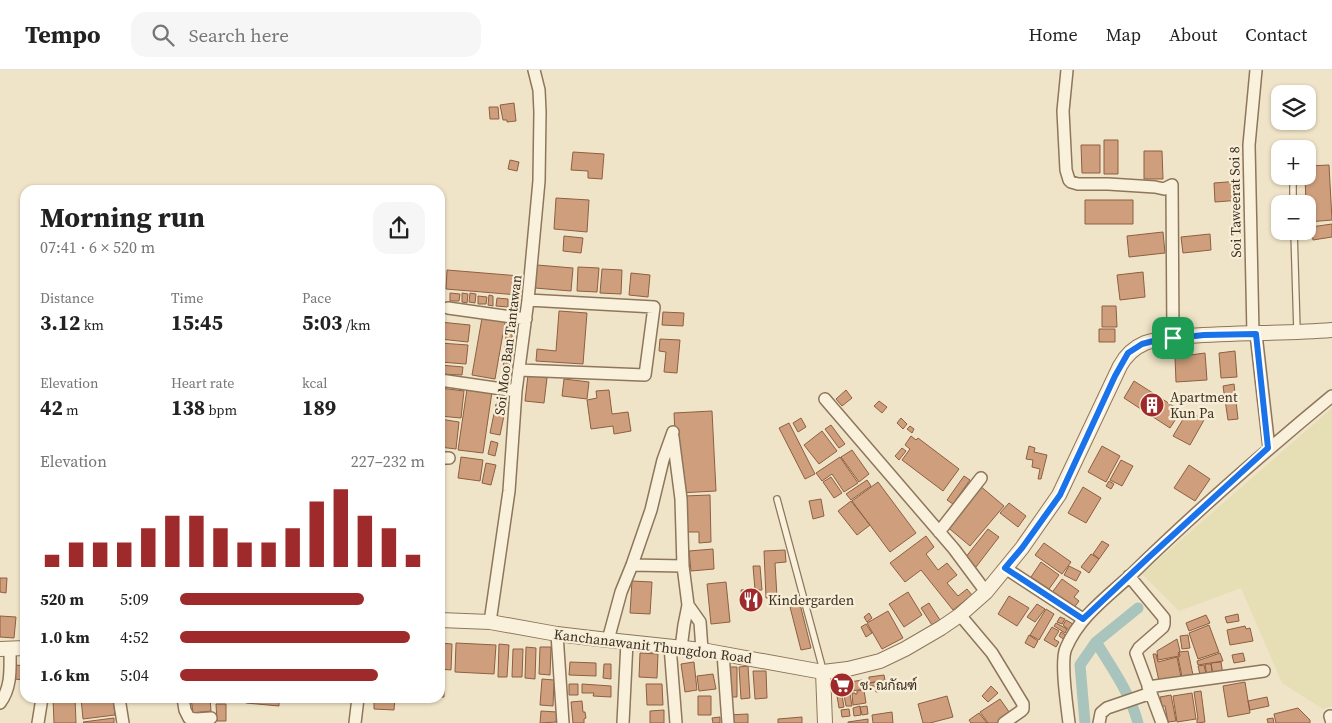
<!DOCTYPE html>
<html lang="en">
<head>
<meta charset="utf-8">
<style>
  :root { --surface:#fff; --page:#f6f6f6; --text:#222; --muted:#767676; --line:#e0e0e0; --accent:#9e2a2b }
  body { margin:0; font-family:"Source Serif 4",Sarabun,serif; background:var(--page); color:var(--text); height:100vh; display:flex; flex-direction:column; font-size:19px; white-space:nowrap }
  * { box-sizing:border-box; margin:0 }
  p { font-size:16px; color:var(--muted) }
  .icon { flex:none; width:28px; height:28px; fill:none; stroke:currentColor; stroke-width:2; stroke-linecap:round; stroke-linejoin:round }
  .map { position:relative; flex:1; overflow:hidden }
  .side { position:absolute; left:20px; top:115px; width:425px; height:518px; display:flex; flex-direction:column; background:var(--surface); border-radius:15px; box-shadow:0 1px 4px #0004 }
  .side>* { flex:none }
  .buttons { position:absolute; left:1271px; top:15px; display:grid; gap:10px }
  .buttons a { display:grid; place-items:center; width:45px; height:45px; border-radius:10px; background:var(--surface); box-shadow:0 1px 4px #0004; font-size:25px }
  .pin { position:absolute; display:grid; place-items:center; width:42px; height:42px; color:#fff; margin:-21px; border-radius:10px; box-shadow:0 2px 8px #0006 }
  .round { display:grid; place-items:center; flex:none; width:52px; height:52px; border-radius:15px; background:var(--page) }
  .overview { display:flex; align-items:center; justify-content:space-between; height:85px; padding:0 20px }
  h1 { font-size:28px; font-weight:700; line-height:38px }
  .figures { display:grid; grid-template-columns:repeat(3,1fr); gap:8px; height:85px; padding:5px 20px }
  .figures div { display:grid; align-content:center }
  .figures b { font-size:21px; font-weight:700 }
  .figures small { font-size:14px; font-weight:400 }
  .figures p { font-size:14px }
  .chart { height:140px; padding:10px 20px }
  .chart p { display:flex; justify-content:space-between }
  .chart svg { width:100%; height:90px; margin-top:5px; stroke:var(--accent); stroke-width:6 }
  ul { padding:0 20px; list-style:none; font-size:16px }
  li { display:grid; grid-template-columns:80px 60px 1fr; align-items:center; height:38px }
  li i { height:12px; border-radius:6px; background:var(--accent) }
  header { display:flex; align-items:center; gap:30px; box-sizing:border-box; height:70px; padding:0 25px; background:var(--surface); border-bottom:1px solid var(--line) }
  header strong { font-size:24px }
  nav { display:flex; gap:28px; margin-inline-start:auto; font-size:18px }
  .search { width:350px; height:45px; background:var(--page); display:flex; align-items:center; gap:12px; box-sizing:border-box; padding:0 18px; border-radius:15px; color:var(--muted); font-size:19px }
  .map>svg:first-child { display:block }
  .farmland { fill:#e6deb5 }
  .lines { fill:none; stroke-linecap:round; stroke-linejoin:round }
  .canal { stroke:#a9c4bc; stroke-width:11 }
  .building { fill:#cf9f7d; stroke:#8d5f41 }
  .service-casing { stroke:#8d765c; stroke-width:8 }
  .minor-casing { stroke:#8d765c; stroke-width:14 }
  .tertiary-casing { stroke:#8d765c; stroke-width:16 }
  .service { stroke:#faf1dc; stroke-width:5.5 }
  .minor { stroke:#faf1dc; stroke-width:11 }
  .tertiary { stroke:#faf1dc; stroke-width:14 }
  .route-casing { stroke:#fff; stroke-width:10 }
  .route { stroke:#1a73e8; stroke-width:6 }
  .labels { text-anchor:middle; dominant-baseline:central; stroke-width:4.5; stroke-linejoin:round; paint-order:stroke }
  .street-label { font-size:14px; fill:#3d2e20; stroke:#f7eed8 }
  .poi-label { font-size:14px; fill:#3d2e20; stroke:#f7eed8; text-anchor:start }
</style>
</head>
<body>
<header>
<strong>Tempo</strong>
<div class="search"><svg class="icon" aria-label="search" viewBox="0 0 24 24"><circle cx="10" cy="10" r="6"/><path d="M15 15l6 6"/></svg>Search here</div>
<nav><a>Home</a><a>Map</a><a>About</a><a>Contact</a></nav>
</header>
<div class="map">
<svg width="1332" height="653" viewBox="0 0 1332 653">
  <rect width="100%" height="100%" fill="#f0e4c8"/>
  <path class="farmland" d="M1332 338V636L1323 639 1282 613 1241 518 1179 541 1142 504Z"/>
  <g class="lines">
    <path class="canal" d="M1096 572C1112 598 1130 623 1138 653
      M1085 653 1080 595 1096 572 1138 538"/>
  </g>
  <path class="building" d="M514 33 516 51 507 52V50H503L500 35Z
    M489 37H498L499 49H490Z
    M1104 70H1118V104H1104Z
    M1081 75H1100V103H1082Z
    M1144 81H1162L1163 109H1144Z
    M573 82 604 84 602 109 588 108V101L571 100Z
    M510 90 519 92 517 101 508 99Z
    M1329 95 1332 150 1308 152V134H1306L1305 106H1308V96Z
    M1240 111 1241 130 1215 132 1214 113Z
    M556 128 589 130 587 162 554 159Z
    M1085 130H1133V154H1085Z
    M1332 154V167L1313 170 1311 157Z
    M1163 162 1165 183 1129 187 1127 166Z
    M1210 164 1211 180 1183 183 1181 167Z
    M564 166 583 168 581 183 563 181Z
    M537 195 573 198 571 221 535 218Z
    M578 197 599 198 597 222 577 221Z
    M602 199 622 200 621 224 600 223Z
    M447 200 520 206 518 225 446 219Z
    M1143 202 1145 227 1120 230 1117 205Z
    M631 203 650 205 648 227 629 225Z
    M450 223 460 224 459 231H450Z
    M462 223 468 224 467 233 462 232Z
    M470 223 476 224 475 233 469 232Z
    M489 225 493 226V236L488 235Z
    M478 226 487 227 486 234H478Z
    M497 228 508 229V237L496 236Z
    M512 230 519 231V239H511Z
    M1102 236H1116L1117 257H1102Z
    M559 241 587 243 583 294 536 291 537 279 556 281Z
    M663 242 684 243 683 256 662 255Z
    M482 248 505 252 495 309 472 305Z
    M440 252 470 255 468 272 440 269Z
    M507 255 513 256 508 311 502 310Z
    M1099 259H1115V272H1099Z
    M660 269 680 270 677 303 664 302 666 282 659 281Z
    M440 273 468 275 466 294 440 292Z
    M1235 281 1237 307 1221 308 1219 283Z
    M1205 283 1207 310 1176 312 1175 287Z
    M440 295 463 297 462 305 440 304Z
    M528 305 547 308 544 333 525 331Z
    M564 309 589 312 587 329 562 326Z
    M1134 311 1181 341 1170 358 1124 328Z
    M1234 314 1238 349 1228 350 1223 316Z
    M440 318 464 321 461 348 440 346Z
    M467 319 492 322 483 383 458 380Z
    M609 320 612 344 628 342 631 361 614 364 613 356 591 359 587 330 597 328 596 321Z
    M846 320 852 328 842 336 836 329Z
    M879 331 887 337 882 343 874 336Z
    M496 334 506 336 500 365 490 363Z
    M712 341 716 421 678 423 674 343Z
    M1188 341 1204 350 1190 375 1173 366Z
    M801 348 806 357 798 362 793 353Z
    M901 348 907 354 903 359 897 353Z
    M440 349 459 352 456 379 440 377Z
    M789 353 815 404 805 409 779 358Z
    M831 355 845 374 839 378 825 359Z
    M910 356 914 359 912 363 907 359Z
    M822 361 837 381 819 394 804 375Z
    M911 366 916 370 918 368 959 399 943 421 902 390 910 379 905 375Z
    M491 371 498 373 495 386 488 384Z
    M1029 376 1035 378 1034 382 1047 385 1041 409H1038L1040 399 1032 397 1033 390 1026 389Z
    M1102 376 1120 386 1106 412 1088 402Z
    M902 378 906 381 899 390 895 386Z
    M852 380 869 404 859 412 841 387Z
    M461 387 483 390 480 411 458 408Z
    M840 387 858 413 844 422 832 404 822 411 816 403Z
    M1121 390 1133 396 1122 416 1110 410Z
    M486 393 496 395 491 415 482 413Z
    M1189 395 1210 409 1195 431 1174 418Z
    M964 406 970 410 953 434 947 430Z
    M831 407 842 423 834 428 823 412Z
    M867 410 871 416 851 430 846 424Z
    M1109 411 1114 414 1111 419 1106 416Z
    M878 412 916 463 890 482 852 431Z
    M979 415 1004 436 970 476 945 455Z
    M1083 417 1101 428 1086 453 1068 443Z
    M710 425 711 472 699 473V462H686L684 426Z
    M821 429 824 446 813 449 809 431Z
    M851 431 870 455 857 465 838 441Z
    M1009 433 1026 446 1018 457 1000 443Z
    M988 459 999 467 976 497 965 488Z
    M926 466 934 477 926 484 938 500 947 493 957 505 947 513 958 526 967 519 972 525 953 540 921 500 905 512 890 493Z
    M1102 471 1109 475 1099 489 1093 484Z
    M1044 473 1071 492 1062 504 1035 485Z
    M713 479 714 499 691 501 689 481Z
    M785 480 786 492 775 493 777 527 766 528 764 481Z
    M1091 484 1099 489 1089 503 1081 497Z
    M1041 492 1059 505 1049 519 1031 507Z
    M753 496H760L762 520H755Z
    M1069 496 1081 502 1076 511 1064 505Z
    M0 508H7L6 523 0 522Z
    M1062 509 1079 521 1074 527 1079 531 1073 539 1051 524Z
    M632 511 652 512 650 544 630 543Z
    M726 512 730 552 711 554 707 514Z
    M753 519V525H760L761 535 743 537 741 520Z
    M908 522 922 545 904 557 889 534Z
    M1009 526 1029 538 1017 556 998 544Z
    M929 533 940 550 932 555 921 538Z
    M800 534 811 578 801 580 790 537Z
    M1037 534 1045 539 1035 552 1027 547Z
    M1046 539 1054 544 1039 570 1030 565Z
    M888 541 903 568 882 579 867 553Z
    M869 543 872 548 867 552 864 547Z
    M1238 544 1239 551 1227 553 1225 547Z
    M1206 545 1210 553 1189 561 1186 553Z
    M0 546 16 547 14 568 0 567Z
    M1060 547 1065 549 1062 554 1057 552Z
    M1066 550 1073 554 1070 561 1063 555Z
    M1056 553 1067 559 1065 563 1054 556Z
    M866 554 872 563 866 567 861 557Z
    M1209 555 1219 582 1198 589 1189 563Z
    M1245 556 1246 559 1250 558 1253 571 1230 575 1227 560Z
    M1052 557 1059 561 1054 569 1059 572 1056 577 1044 570Z
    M1061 562 1067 566 1065 570 1059 566Z
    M1029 565 1038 571 1034 578 1025 573Z
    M1188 565 1190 578 1182 579 1180 566Z
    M1177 569 1180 581 1178 583 1179 586 1158 590 1157 581Z
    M440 573 452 574 451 600 440 599Z
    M456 573 496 575 494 604 455 602Z
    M499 574 509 575 507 607H498Z
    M526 577 536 578 535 609 525 608Z
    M540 577H551L550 605 539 604Z
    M513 579H523L522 607H512Z
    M1188 581 1193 605 1182 607 1178 587 1180 586 1179 582Z
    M640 583 658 584 657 608 639 607Z
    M1220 583 1223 591 1198 595 1197 591Z
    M1243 583 1245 591 1234 593 1232 585Z
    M1153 584H1156L1158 592 1177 587 1181 607 1159 611Z
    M570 592 596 593V606L569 605Z
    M694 592 697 620 685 622 681 594Z
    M1221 592 1223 605 1213 607 1211 593Z
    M604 594H611V609L603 608Z
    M1205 594H1211L1213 605 1207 606Z
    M16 595 25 596V610L14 609Z
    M1204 595 1207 608 1201 609 1198 596Z
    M748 596 750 628 741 629 739 597Z
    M726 597H737V627H726Z
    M753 601H766L767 628 755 629Z
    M713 604 716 619 699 621 697 606Z
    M884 605 885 610 869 613V607Z
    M542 609 554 610 553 636 540 635Z
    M862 610 864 619 834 624 832 615Z
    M887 611 888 620 876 622 875 616H870L869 613Z
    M1245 612 1250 643 1228 647 1223 616Z
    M440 613H444V627H440Z
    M569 614H578V625H569Z
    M582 614 611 616V627L593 626 594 623H582Z
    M646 614H662L663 635H647Z
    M991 616 998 623 988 632 982 626Z
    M864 620 866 633 853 635 852 623H855V624H857V621Z
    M1201 621 1205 652 1197 653V649H1198L1194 622Z
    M1192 623 1196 649 1177 652 1173 626Z
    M850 624 852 636H846L844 625Z
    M842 625 844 637 839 638 837 626Z
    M1171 625 1176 651 1168 652 1165 636H1162L1160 627Z
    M698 626H711V645H698Z
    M947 626 953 647 930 653H923L918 634Z
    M1267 627 1269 636 1250 640 1248 631Z
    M53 628H75L76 653H54Z
    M81 628H113L115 645 83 649Z
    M191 628H210L211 641 193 643Z
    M230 628H239V632L229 631Z
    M247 628H279V636L246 633Z
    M365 628H395L394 640 374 639V631L364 630Z
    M1000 629 1012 646 1001 653H988L980 642Z
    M582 631 583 642H585L586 648 584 649V653H573L571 632Z
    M216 634H226V651H217Z
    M860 636 861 645 854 646 853 638Z
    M867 636 868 644 862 645 860 637Z
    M1298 638 1310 650V653H1276L1274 644Z
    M849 639 850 646 842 647 841 640Z
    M664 640V653H650V641Z
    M541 641 557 642 556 652 540 653Z
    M892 642 893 653H873L872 645Z
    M979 643 987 653H971L969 650Z
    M748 644V653H727V645Z
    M720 647V653H713L712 648Z
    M802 647V653H778V649Z
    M114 648V653H84L83 652Z
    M1273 648 1274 653H1268L1267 649Z
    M868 649V653H848V652Z"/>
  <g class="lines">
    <defs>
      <path id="service" d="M1293 106V134
        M1294 161 1297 261
        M777 429 823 600"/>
      <path id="minor" d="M1067 0 1063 41 1066 100 1069 110 1071 112 1078 114H1108L1155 117 1164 119 1172 115 1173 268
        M448 238 526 249
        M1253 264 1249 75 1256 0
        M1256 264 1269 378
        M519 300 645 305 654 237 528 230
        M440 310 516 321
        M825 329 954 479 986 522
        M673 367 681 429 683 496
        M440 388H449
        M939 462 981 408
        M632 495 683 496 688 535 684 555 681 578
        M1005 498 1083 549
        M1129 506 1164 548V554L1163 557 1139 578 1136 583 1162 653
        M688 535 700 552 702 580
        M960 545 992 583 1023 634V639L1021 641 1004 653
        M490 552 509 421 516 321 528 230 539 111 540 42 539 20 534 0
        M557 564 563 653
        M608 570 621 522 632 495 651 440 663 390 673 362
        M670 576 676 653
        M723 583 728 653
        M1148 617 1264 601
        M119 628 123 653
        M183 628 185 640 189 648 196 649 211 648
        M0 633C12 617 10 598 10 579
        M1330 646 1332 653
        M38 653 42 628
        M355 653 358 628
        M623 653 627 572
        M1069 653C1067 636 1060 591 1066 578 1079 547 1107 527 1131 505 1195 442 1263 383 1332 326
        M1099 653 1101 643 1107 638 1151 623"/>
      <path id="tertiary" d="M440 550 490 552 557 564 608 570 702 580 823 602 848 599 880 591 905 579 941 558 960 545 986 522 1022 478 1059 425 1120 296C1126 285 1133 278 1145 273 1158 268 1175 268 1190 266 1237 262 1285 264 1332 260
        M0 579 25 578
        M823 602 825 653"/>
    </defs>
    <use href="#service" class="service-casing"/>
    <use href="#minor" class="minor-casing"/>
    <use href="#tertiary" class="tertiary-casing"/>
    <use href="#service" class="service"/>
    <use href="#minor" class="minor"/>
    <use href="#tertiary" class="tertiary"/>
  </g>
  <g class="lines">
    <defs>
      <path id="route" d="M1256 264 1268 378 1149 487 1083 549 1005 498 1022 478 1060 425 1115 306 1128 283 1142 274 1157 270 1204 265Z"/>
    </defs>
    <use href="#route" class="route-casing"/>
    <use href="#route" class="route"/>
  </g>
  <defs>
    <symbol id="building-disc" viewBox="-11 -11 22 22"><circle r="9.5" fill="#9e2a2b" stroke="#f7eed8"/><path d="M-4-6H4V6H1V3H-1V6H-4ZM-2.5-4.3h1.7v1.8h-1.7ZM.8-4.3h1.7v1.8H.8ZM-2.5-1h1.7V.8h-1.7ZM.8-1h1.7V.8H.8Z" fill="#fff"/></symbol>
    <symbol id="restaurant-disc" viewBox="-11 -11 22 22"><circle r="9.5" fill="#9e2a2b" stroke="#f7eed8"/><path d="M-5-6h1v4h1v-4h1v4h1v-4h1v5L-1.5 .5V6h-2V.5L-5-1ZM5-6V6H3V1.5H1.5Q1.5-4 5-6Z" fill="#fff"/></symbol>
    <symbol id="supermarket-disc" viewBox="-11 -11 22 22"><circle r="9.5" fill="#9e2a2b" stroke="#f7eed8"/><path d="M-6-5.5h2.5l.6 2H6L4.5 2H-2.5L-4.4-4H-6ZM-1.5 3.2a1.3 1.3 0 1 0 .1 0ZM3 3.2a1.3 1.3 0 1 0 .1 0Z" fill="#fff"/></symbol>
  </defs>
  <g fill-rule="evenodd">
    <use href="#building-disc" x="1138" y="321" width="28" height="28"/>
    <use href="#restaurant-disc" x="737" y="516" width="28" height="28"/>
    <use href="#supermarket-disc" x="828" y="601" width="28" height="28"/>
  </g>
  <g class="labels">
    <g class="street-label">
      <text transform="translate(1235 132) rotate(-91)">Soi Taweerat Soi 8</text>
      <text transform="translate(508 275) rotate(-83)">Soi Moo Ban Tantawan</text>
      <text transform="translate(653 576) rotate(7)">Kanchanawanit Thungdon Road</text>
    </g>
    <g class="poi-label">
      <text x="1170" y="327">Apartment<tspan x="1170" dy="16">Kun Pa</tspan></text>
      <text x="768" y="530">Kindergarden</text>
      <text x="860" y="615">ช. ณกัณฑ์</text>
    </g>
  </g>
</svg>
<div class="buttons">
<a><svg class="icon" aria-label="layers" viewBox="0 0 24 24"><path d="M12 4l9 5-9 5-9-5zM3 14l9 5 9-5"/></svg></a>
<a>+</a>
<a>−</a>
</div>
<div class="pin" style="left:1173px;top:268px;background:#1e9e55"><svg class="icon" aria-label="arrive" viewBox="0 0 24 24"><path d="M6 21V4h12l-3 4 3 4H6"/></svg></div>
<section class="side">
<div class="overview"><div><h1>Morning run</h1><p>07:41 · 6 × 520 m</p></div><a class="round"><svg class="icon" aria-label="share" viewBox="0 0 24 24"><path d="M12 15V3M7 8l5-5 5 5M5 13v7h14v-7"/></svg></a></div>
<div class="figures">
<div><p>Distance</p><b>3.12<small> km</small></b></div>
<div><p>Time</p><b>15:45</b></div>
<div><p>Pace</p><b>5:03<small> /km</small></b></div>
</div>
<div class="figures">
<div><p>Elevation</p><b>42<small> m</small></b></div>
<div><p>Heart rate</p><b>138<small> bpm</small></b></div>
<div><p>kcal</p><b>189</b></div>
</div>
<div class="chart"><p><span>Elevation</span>227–232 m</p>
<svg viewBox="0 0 160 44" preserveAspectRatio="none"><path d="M5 44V38M15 44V32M25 44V32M35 44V32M45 44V25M55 44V19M65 44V19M75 44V25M85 44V32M95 44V32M105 44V25M115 44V12M125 44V6M135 44V19M145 44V25M155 44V38"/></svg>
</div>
<ul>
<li><b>520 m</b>5:09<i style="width:75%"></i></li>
<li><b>1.0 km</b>4:52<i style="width:94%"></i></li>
<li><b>1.6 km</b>5:04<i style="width:81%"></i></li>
</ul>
</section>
</div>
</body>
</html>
